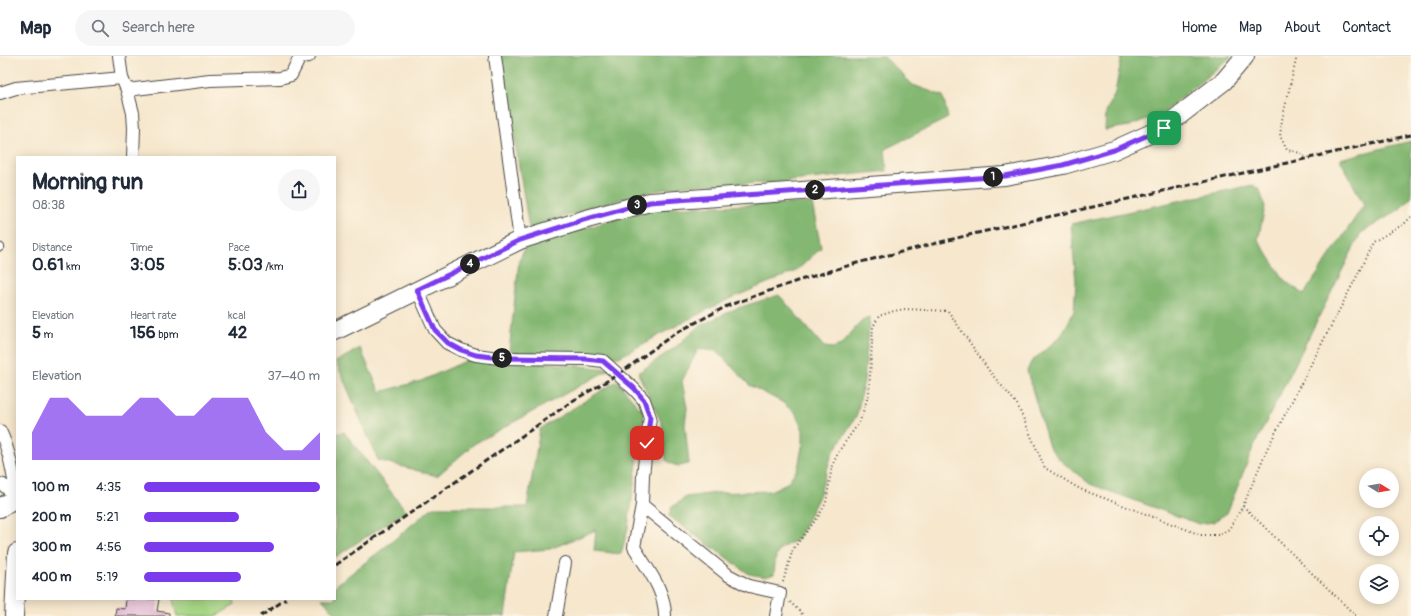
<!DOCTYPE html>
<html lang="en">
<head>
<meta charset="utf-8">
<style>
  :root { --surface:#fff; --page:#f6f6f7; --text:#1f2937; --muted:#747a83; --line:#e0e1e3; --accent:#7c3aed }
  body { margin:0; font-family:Pangolin,sans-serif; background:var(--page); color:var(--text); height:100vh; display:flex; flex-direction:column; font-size:15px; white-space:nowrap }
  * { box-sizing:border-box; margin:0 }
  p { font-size:13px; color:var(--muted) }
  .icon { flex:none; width:22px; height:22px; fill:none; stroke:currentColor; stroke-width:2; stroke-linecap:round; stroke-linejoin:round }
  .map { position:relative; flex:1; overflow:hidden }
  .side { position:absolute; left:16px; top:100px; width:320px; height:444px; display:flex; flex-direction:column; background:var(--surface); border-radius:0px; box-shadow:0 2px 10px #0003 }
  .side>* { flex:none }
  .needle { width:26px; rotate:101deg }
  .fabs { position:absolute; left:1359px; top:412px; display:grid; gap:8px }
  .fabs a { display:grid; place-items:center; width:40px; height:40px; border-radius:50%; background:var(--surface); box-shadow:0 2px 10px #0003; font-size:20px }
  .pin { position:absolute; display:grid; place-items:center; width:34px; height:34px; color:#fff; margin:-17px; border-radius:8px; box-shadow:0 2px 6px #0006 }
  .km { position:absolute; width:20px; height:20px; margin:-10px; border-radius:50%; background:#222; color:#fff; font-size:11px; line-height:20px; text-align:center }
  .round { display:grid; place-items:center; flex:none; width:42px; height:42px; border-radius:21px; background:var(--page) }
  .head { display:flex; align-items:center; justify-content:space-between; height:68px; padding:0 16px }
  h1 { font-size:22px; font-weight:700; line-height:30px }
  .figures { display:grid; grid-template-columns:repeat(3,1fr); gap:6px; height:68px; padding:4px 16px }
  .figures div { display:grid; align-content:center }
  .figures b { font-size:17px; font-weight:700 }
  .figures small { font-size:11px; font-weight:400 }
  .figures p { font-size:11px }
  .chart { height:112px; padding:8px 16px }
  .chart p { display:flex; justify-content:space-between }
  .chart svg { width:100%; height:72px; margin-top:4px; fill:var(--accent); opacity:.7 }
  ul { padding:0 16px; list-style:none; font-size:13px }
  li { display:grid; grid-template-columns:64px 48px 1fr; align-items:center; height:30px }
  li i { height:10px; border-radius:5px; background:var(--accent) }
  header { display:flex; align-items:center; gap:24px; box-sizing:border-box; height:56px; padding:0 20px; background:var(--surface); border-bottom:1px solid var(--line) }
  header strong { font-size:19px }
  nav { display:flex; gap:22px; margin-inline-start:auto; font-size:14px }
  .search { width:280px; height:36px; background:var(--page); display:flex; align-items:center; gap:10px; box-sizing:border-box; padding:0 14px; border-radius:22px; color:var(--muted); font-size:15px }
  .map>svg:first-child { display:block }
  .green { fill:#a6d785; stroke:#688158 }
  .forest { fill:#84b872; stroke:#58724e }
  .building { fill:#e0b0d6 }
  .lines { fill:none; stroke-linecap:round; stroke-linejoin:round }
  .lane-casing { stroke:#494743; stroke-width:8 }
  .street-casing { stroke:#494743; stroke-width:14 }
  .secondary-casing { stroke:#494743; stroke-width:20 }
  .path { stroke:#494743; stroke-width:2; stroke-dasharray:1 3; stroke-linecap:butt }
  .lane { stroke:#fff; stroke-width:6 }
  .street { stroke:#fff; stroke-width:12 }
  .secondary { stroke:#fff; stroke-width:18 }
  .rail { stroke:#2b2b2b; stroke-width:3; stroke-dasharray:6 3; stroke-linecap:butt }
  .route-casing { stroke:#fff; stroke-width:8 }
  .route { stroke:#7c3aed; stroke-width:5 }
</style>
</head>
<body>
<header>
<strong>Map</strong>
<div class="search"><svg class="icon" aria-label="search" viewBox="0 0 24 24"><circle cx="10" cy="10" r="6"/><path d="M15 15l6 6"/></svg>Search here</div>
<nav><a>Home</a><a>Map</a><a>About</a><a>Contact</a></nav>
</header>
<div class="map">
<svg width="1411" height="560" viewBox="0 0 1411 560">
  <rect width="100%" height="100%" fill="#fcf5e5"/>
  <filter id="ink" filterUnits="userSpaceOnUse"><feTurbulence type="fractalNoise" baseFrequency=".025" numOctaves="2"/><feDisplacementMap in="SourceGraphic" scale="8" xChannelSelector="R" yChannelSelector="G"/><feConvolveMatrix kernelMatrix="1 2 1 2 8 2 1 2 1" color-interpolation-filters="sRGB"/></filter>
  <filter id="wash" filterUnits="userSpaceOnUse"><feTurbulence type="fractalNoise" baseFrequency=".012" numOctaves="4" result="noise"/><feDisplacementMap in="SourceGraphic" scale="16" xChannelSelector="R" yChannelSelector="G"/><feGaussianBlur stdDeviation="0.9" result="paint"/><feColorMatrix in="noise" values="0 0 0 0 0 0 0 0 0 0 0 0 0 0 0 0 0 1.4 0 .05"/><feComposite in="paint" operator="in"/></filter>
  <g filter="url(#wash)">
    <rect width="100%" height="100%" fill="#f6e7cd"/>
    <path class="green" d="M173 543H234L235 549 216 560H177Z"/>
    <path class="forest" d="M501 0H883L913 29 943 40 948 62 885 93 887 115 771 127 687 129 644 137 597 150 529 172Z
      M1122 0H1232L1164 56 1129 70 1105 74 1106 56 1115 37Z
      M1411 85V142L1400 153 1361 177 1253 392 1227 457 1213 466 1199 468 1090 428 1061 405 1049 391 1027 315 1031 306 1061 280 1074 255 1076 226 1071 168 1253 129 1260 134 1265 151 1258 184 1286 226 1304 238 1364 149 1340 103Z
      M812 147 821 192 796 215 727 244 689 263 619 301 509 296 519 205 526 189 655 152Z
      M779 239 824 291 833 292 841 289 862 264 870 261 864 324 857 359 832 398 819 440 798 483 781 492 776 500 774 518 766 521 749 518 669 460 671 452 686 441 716 437 770 435 787 427 798 412 803 386V374L796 358 782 346 749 329 717 295 698 293 682 325 687 352 685 369 689 407C679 412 674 410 666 404L662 368 638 317 677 290 698 271 735 253Z
      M360 292 380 336 421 325 477 300 610 313 474 388 437 420 378 404 336 306Z
      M617 325 644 357 628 472 621 498 594 495 596 474 550 493 514 496 505 560H338L322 543H335V530L389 488 433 451H527L540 373Z
      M344 376 406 455 335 501V378Z"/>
    <g id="blocks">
      <path class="building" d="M126 543H159L157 555 169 557V560H115L116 552 125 553Z"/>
    </g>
  </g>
  <g filter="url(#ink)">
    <use href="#blocks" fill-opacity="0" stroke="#494743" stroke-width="1"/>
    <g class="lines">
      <defs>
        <path id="lane" d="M0 192 1 191"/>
        <path id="street" d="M119 0 122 22 127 34 133 57 134 72 133 101
          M495 0 520 184
          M127 34 210 24 280 22 291 19 300 1 309 0
          M0 37 16 32 122 22
          M417 233 435 274 447 287 461 294 476 299 499 302 586 303 603 305 634 333 644 344 650 361 643 419 642 449 728 519 749 530 780 537 776 560
          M0 375C10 395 13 419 17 441
          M0 428 3 429 17 441
          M642 449 634 491C647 513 665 533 665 560
          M556 560 565 507"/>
        <path id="secondary" d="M335 275 520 184 583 164 650 146 1005 120 1063 109 1114 94 1163 72 1224 25 1245 0
          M0 452 17 441
          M14 560 17 497"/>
      </defs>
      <use href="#lane" class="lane-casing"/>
      <use href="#street" class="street-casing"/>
      <use href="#secondary" class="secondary-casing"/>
      <path class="path" d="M1297 0 1282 64 1280 80 1287 94 1301 97 1306 103
        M1243 450 1356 560
        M783 526 793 493 818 461 826 447 832 410 839 395 860 365 869 337 873 271 879 260 894 255 905 253 948 255 990 316 1017 348 1045 412 1080 433 1201 479H1219L1229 473 1243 450 1268 391 1357 220 1373 186 1404 168 1411 161
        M790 546 804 560"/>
      <use href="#lane" class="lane"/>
      <use href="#street" class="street"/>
      <use href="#secondary" class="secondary"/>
      <path class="rail" d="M335 509 574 344 619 318 674 278 727 250 797 225 857 207 973 178 1411 79
        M261 560 286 543"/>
    </g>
  </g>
  <g class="lines" filter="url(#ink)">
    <defs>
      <path id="route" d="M647 387 650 361 644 344 634 332 603 305 586 303 500 302 476 299 461 294 448 287 435 274 417 234 520 184 583 164 650 146 1005 120 1063 109 1114 94 1164 72"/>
    </defs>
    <use href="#route" class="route-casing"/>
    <use href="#route" class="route"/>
  </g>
</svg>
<div class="fabs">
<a><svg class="needle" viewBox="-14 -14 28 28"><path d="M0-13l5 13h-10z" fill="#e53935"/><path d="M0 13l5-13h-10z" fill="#747a83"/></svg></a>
<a><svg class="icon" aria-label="locate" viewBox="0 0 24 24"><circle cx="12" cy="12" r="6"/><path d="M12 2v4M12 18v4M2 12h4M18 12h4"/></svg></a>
<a><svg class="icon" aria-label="layers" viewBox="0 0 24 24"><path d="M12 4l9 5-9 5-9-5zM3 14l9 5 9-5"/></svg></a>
</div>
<div class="pin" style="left:1164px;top:72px;background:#1e9e55"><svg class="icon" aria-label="arrive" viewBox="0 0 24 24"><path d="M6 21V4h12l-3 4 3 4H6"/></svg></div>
<div class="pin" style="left:647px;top:387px;background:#d93025"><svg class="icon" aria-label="check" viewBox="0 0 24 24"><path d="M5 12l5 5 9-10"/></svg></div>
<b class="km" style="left:993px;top:121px">1</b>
<b class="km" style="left:815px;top:134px">2</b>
<b class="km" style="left:637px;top:149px">3</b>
<b class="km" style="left:470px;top:208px">4</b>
<b class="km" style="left:502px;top:302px">5</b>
<section class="side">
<div class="head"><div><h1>Morning run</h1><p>08:38</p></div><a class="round"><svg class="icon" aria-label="share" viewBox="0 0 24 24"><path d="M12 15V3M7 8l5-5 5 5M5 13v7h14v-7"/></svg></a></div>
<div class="figures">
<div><p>Distance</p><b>0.61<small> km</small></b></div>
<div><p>Time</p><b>3:05</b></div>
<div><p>Pace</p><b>5:03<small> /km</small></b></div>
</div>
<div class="figures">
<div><p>Elevation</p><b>5<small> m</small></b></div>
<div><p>Heart rate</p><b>156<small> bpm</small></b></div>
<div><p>kcal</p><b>42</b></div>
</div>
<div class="chart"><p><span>Elevation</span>37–40 m</p>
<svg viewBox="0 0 160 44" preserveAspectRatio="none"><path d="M0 44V27L10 6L20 6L30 17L40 17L50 17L60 6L70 6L80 17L90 17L100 6L110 6L120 6L130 27L140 38L150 38L160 27V44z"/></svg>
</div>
<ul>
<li><b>100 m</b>4:35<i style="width:100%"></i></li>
<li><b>200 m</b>5:21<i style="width:54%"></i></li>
<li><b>300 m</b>4:56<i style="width:74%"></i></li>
<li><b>400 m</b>5:19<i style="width:55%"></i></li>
</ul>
</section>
</div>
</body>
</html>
